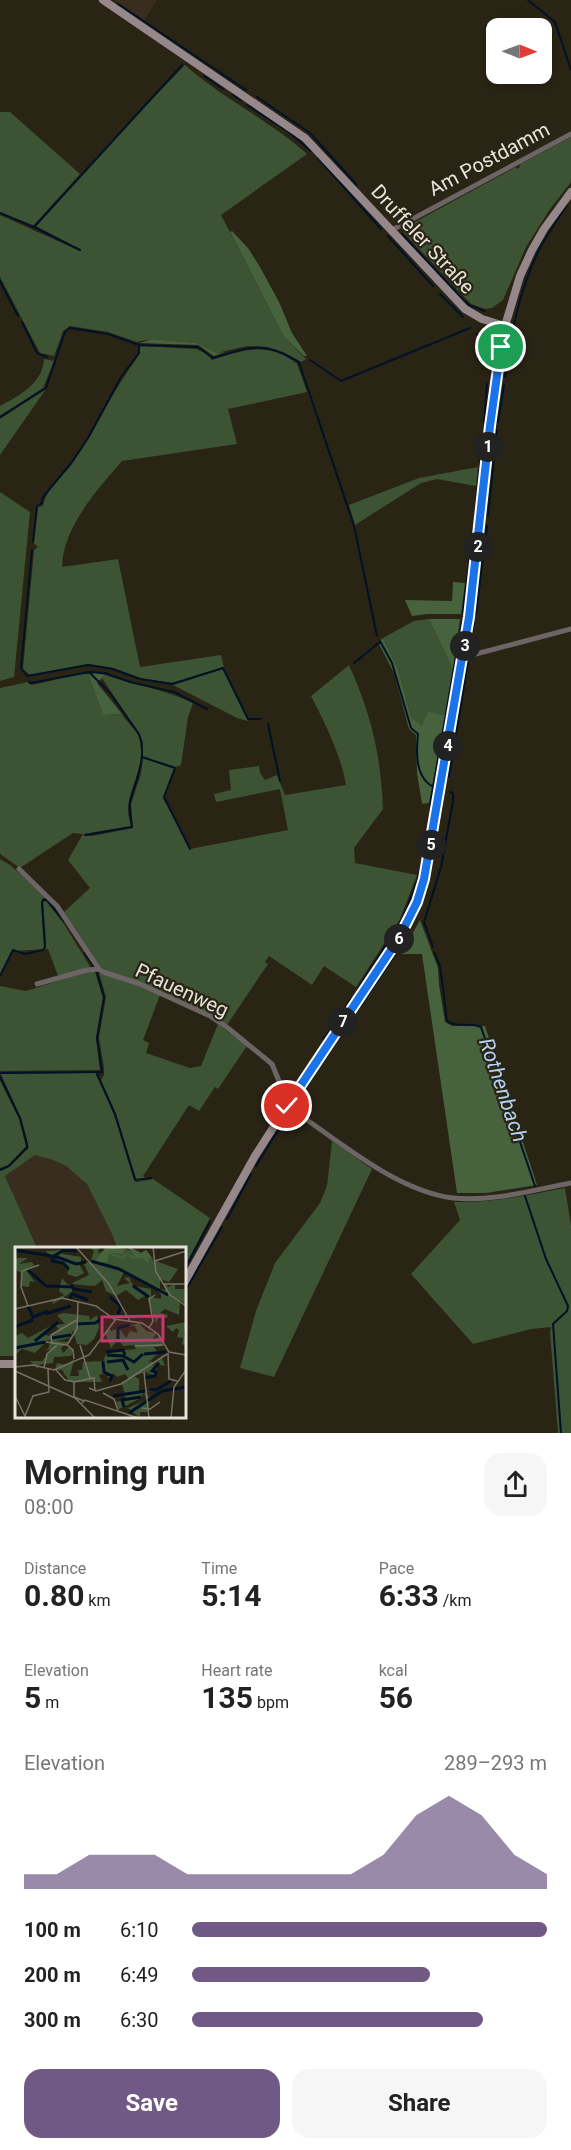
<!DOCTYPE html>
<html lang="en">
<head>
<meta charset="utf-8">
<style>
  :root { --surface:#fff; --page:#f6f6f6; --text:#222; --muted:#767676; --accent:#705985 }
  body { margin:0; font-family:Roboto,sans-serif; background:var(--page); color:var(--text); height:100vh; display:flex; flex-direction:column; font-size:22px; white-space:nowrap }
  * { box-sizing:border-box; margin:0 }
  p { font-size:20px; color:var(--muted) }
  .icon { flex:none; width:33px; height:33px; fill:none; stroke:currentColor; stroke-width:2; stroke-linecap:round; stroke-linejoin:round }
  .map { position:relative; height:1433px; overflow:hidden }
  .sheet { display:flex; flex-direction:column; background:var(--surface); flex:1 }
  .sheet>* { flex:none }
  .needle { width:39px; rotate:91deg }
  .fabs { position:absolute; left:486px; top:18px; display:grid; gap:12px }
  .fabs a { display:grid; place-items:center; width:66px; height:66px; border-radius:12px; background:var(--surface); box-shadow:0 3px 9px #0003; font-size:30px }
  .pin { position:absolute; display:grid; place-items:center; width:51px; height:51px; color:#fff; margin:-26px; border:3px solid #fff; border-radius:50%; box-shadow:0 2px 6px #0007 }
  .km { position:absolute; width:30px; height:30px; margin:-15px; border-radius:50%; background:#222; color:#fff; font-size:16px; line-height:30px; text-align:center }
  .round { display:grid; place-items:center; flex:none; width:63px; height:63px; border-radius:18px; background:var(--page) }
  .overview { display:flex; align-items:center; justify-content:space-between; height:102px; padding:0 24px }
  h1 { font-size:33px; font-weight:700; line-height:45px }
  .stats { display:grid; grid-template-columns:repeat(3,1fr); gap:9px; height:102px; padding:6px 24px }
  .stats div { display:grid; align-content:center }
  .stats b { font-size:30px; font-weight:700 }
  .stats small { font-size:16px; font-weight:400 }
  .stats p { font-size:16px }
  .chart { height:168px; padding:12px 24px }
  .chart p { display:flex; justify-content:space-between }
  .chart svg { width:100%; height:108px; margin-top:6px; fill:var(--accent); opacity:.7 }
  .cta { display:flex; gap:12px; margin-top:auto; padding:12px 24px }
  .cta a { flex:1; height:69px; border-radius:18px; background:var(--accent); color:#fff; font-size:24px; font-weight:700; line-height:69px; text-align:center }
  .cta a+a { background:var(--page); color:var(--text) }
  ul { padding:0 24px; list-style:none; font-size:20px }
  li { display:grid; grid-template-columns:96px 72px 1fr; align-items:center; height:45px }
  li i { height:15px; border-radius:8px; background:var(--accent) }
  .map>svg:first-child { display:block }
  .industrial { fill:#392d1f }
  .green { fill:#3c5433 }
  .forest { fill:#47633d }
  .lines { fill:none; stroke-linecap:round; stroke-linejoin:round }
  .stream { stroke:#001227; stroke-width:2 }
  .street { stroke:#6d6466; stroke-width:5 }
  .secondary { stroke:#96888a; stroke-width:8 }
  .route-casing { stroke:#fff; stroke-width:12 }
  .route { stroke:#1a73e8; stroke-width:8 }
  .labels { text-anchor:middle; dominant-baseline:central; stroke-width:4.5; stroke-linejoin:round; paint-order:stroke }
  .street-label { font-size:20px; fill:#e7e3da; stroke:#2a2415 }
  .water-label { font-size:21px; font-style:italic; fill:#b2d3f4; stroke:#2a2415 }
  .inset-river { fill:none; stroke:#001227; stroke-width:3 }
  .inset-road { fill:none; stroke:#767064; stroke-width:1.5 }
  .view { fill:#c8366e; fill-opacity:0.15; stroke:#c8366e; stroke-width:3 }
  .inset-edge { fill:none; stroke:#e7e3da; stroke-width:3 }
</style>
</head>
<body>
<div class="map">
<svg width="571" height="1433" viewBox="0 0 571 1433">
  <rect width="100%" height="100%" fill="#2a2415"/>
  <path class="industrial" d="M115 0H157L144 20Z
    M35 1155 53 1160 66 1166 88 1184 113 1236 117 1248H37L5 1176Z"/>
  <path class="green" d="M185 65C223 99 269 120 307 154L221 215 284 337 306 359 301 362 283 352 267 347 247 346 217 353 196 343 152 339 137 342 108 332 70 326 63 331 54 356 40 353 0 277V215L80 251 81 250 36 226 131 121Z
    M0 112H10L80 174 33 226 0 212Z
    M571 137V182L550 209 526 247 503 300 492 308 485 309 471 304 404 233 406 227 516 167 517 169 520 167 519 165Z
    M140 346 196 349 206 353 212 360C242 350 269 341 297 364L307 392 228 409 237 444 122 461C97 490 63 527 62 567L118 559 140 667 221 655 224 667 173 683 140 678 113 668 89 664 30 675 23 669 34 550 38 547 34 543 38 507 43 506C46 488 64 476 74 461 94 433 107 402 126 374 131 365 141 356 140 346Z
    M44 359 54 361 43 388 0 416V406C19 396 43 383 44 359Z
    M46 389 0 455V419Z
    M478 467 476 486 437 479 421 483 355 525 349 505 419 478Z
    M0 492 30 512 14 677 0 681Z
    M429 619 453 670 445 715 428 713 423 727 411 717 398 669 383 638 414 621Z
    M349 665C371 714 381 755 383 809L354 848 355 863 417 875 400 919 356 987 324 966 312 985 269 956 265 962 268 964 227 1025 105 971 100 966 64 912 90 888 68 860 83 834 73 833 20 868 0 854V688L28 682 31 685C50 682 69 674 88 674L103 715 122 714C127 723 139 732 141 742 146 767 127 790 128 811 128 816 130 821 131 826L84 834 86 836H92L133 828 131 804 141 774 143 758 175 768 163 798 190 849 288 830 280 789 216 802 214 794 231 790 229 770 259 766 260 773 265 780 277 775 285 795 346 785C341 755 325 723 311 696Z
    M223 669 248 720V721L237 718 173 685Z
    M105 675C134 685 165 689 193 703L188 717 181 765 176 767 143 757V742L139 734 102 678Z
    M0 859 10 865 46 897 42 899 41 904 44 943 46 942 43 902 46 901 64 924 91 968 58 976 48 949 12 951 0 975Z
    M87 972H95L103 998 96 1038 100 1070 0 1071V986L26 991Z
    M99 973 140 986 160 995 143 1040 149 1043 146 1053 190 1068 201 1066 218 1024 247 1046 218 1089 215 1087 199 1111 189 1105 143 1176 148 1179 137 1181 116 1114 101 1080 104 1075V1068L99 1038 106 997Z
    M85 1073H96L114 1115 135 1181 137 1182 153 1179 210 1218 185 1266 184 1248H117L113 1236 87 1184 66 1166 53 1160 35 1155 5 1176 37 1248H16V1356H0V1171L9 1167 29 1148 21 1118 1 1074Z
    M0 1080 19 1119 26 1147 8 1165 0 1168Z
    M332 1141 372 1169 274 1377 240 1368 256 1311 275 1263 320 1203 327 1186Z
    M565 1188 571 1226V1433H558L550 1332 551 1327 531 1329 473 1344 411 1274 460 1220 454 1202C492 1203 528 1195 565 1188Z"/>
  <path class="forest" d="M232 231 248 248 260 267 279 302 292 333 307 356H304L284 337 230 232Z
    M152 339 196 343 217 353 225 352 214 356 198 345 140 343Z
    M453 582 465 583 461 614H427L412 616 405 600 452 601Z
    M429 619H460L453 670Z
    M383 638 398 669 411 717 422 726 428 712 445 715 429 803 422 804 417 773 416 735 409 729 394 673 378 642Z
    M95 673 105 675 97 683 122 714 103 715 88 674Z
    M420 920 438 968 439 985 445 1022 452 1026H485L537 1185 486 1193H457L422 954H401Z"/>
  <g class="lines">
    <path class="stream" d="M528 0 555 22 571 70
      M118 4 246 90
      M204 76 223 89
      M233 95 241 100
      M257 97 310 133 357 185
      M247 105 286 130 311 151
      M318 158 381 229
      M0 213 34 227 182 65
      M34 227 80 250
      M402 234 464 301 471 306 485 311
      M388 236 433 286
      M0 281 18 316
      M440 294 463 317
      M22 322 37 353 47 357
      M477 334 487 356
      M310 360 341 381 470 328
      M505 377C511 335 519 291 538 252 546 236 557 220 567 205
      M0 417 46 388 65 332 70 328 108 334 139 345 198 347 213 358C251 347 263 340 299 362L354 526 377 636
      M484 422 487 384
      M498 422 504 385
      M475 514 483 436
      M488 516 497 430
      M33 542 37 506 42 503 43 497 72 462 88 438 121 377 139 353V345
      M32 550 21 668 27 676 88 665 113 669 140 679 172 684 223 668 248 719H261
      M463 612 473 528
      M476 614 487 526
      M380 641 392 663 411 728 418 734C416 753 415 780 436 788
      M470 648 474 623
      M354 663 380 642
      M91 672 105 673 130 682 174 692 207 709
      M29 682 31 683 89 672 110 693 139 734C148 758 135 780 130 803 129 811 131 819 132 827L85 835
      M268 724 280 781
      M142 757 175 768 164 797 190 849
      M449 777 468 662
      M430 806 462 622
      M47 900 64 921
      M433 947 424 922 441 867 453 801V793L450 792
      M434 952 440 966 447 1021C456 1028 470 1022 481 1027L535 1186
      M85 953 94 967
      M0 976 13 950 25 954 43 950 45 947 42 903 43 900 47 899
      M358 989 402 920 418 879 425 847
      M344 1009 351 999
      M324 1039 339 1017
      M319 1067 395 955
      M96 1072 115 1114 135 1180 151 1178
      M0 1073 102 1072 97 1038 104 997 97 973
      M0 1077 20 1118 27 1144V1147L9 1166 0 1170
      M295 1103 313 1076
      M256 1166 288 1114
      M525 1196 546 1259 568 1306 567 1311 553 1324 561 1433
      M227 1219 251 1174
      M184 1270 210 1222
      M184 1293 222 1227"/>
    <path class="street" d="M392 230 571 134
      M463 655H472L571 629
      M19 869 57 906 99 969 103 972 140 984 210 1016 228 1028 272 1064 285 1096 291 1100
      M37 984 87 970 99 969
      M287 1106C335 1138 395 1191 453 1198 492 1202 533 1190 571 1183"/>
    <path class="secondary" d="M103 0 305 138 465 309 482 319 505 326
      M184 1283 255 1156 287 1106 399 938 421 891 431 850 469 617 490 426 505 326 520 276 532 250 544 229 571 192
      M0 1364H16"/>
  </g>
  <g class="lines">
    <defs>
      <path id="route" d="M287 1106 399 938 417 902 424 879 469 617 490 426 501 347"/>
    </defs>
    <use href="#route" class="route-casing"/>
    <use href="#route" class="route"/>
  </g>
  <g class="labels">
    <g class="street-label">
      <text transform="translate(489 159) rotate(-28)">Am Postdamm</text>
      <text transform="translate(423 239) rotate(47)">Druffeler Straße</text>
      <text transform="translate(182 990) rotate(25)">Pfauenweg</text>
    </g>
    <g class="water-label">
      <text transform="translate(503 1090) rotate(71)">Rothenbach</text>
    </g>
  </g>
  <g transform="translate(15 1247)">
    <rect width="171" height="171" fill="#2a2415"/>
    <path d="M74 0H84L83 6 100 0 127 6 131 3 138 13 163 22 154 35 145 32V42L152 43 149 37 151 36 153 40 160 37V42H171V57L154 48 165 56 164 68 150 62 145 66 153 68 152 71 144 70 141 76 132 48 123 53 111 43 101 49 91 44 87 33 80 39 56 37 57 45 38 57 37 54 49 48 44 44 47 31 53 38 74 28 69 17H64L69 26 61 30 52 27 54 22 48 16 30 4 48 3V7L66 10V16L75 15 79 4ZM109 25 133 36 146 47V52L136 50V42L118 39 114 30 109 31 115 36 102 39ZM0 11H13L4 17 17 15 19 18 11 23 20 35 15 34 14 40 7 39V26L0 23ZM49 66 74 69 75 73 82 68 84 81 79 92 72 98 62 97 58 83 55 91 41 94 54 95 46 101 48 106 54 100 58 103 56 109 39 110 38 116 23 118V122L15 114H27L38 102 26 104 33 102 36 93 25 95 29 97 20 106 7 102 0 108V89L7 86 13 91 37 78 29 88 36 89 44 82 40 78 50 77 42 68ZM171 75 169 87 171 99 167 97 168 91 162 90 164 83 161 81 158 85 151 79ZM124 76 131 84 142 86 137 93 146 89 148 99 139 100 143 106 133 116 137 114 138 119 147 111 150 119 141 117 142 122 137 124 141 125 140 129 131 125 119 129 124 132V145L138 144 132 145 135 153 132 165H125V171L113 161 131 153 129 145 126 151 104 162 101 155 111 153 107 136 114 132 110 127 102 130 98 126 97 131 91 130 96 128 91 126 84 128 87 135H63L54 134 47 123H40L42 116 51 118 59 112 55 129H64L63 123H67L68 115 88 114 92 105 121 102 119 98 108 99 103 92 96 101 90 86 94 81 96 84 104 81 111 91 115 84 123 86 120 79H115Z" fill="#3c5433" fill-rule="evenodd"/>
    <path d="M91 0H115L126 6 131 3 138 12 134 11 133 16 128 11 117 12 112 7 121 10 112 0 98 3 111 2 107 7 93 5 108 10 110 6 111 11H106L94 7 92 15 79 16Z" fill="#47633d"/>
    <path class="inset-river" d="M0 3 42 10M38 9 37 14 48 16 54 22M39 9 49 3 62 4M42 10 61 17 71 15M76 14 104 22 153 48M13 23 31 39M56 37 59 42 77 45M31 39 58 40M118 39 134 50M95 50 106 59 103 67M55 52 57 47 73 53M13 59 18 70 33 64M30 67 56 59M63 77 80 76 92 69M0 80 18 73M37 91 56 88M103 92V81L114 78M20 94 43 75M0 101 30 95M91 105 108 103 110 108M129 107 151 105M92 108 108 109 119 115 128 107M88 114 89 125 97 129 95 134M92 115 108 113 113 123M129 131 140 129 141 125 137 124 144 116M135 142 141 143 156 134M98 149 131 144M109 160 107 153 126 150M114 166 147 144 171 140"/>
    <path class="inset-road" d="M61 0 94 37 115 74M138 0 141 25 155 48 171 59M140 14 171 4M148 37H171M13 59 6 40 7 24 24 18M0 62 47 51 81 59 99 72 127 76 143 87 154 105 171 108M134 81 138 74 134 52 140 48M31 95 52 98 58 103 59 112M37 97 36 88 62 73M52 98 62 82 63 55M65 98 75 131M120 99 148 98M153 106 154 132 162 134M0 120 18 118 39 123 74 108 101 72M29 121 32 107 42 98M41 123 50 133 60 135M0 124 60 151 80 171M129 125 134 171M59 135 79 131 80 144M59 135V150L69 154M74 141 81 144 106 137 152 107M88 146 99 152 103 163M0 149 11 171M67 156 70 153 123 171M127 161 135 162 145 155M10 169 18 149 34 145 33 122M156 171 159 140 171 123"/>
    <path class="view" d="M148 69V93L87 94V70Z"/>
    <rect width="171" height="171" class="inset-edge"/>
  </g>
</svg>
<div class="fabs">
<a><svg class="needle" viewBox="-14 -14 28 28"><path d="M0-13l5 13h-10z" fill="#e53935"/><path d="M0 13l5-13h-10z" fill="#767676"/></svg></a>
</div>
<div class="pin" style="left:501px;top:347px;background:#1e9e55"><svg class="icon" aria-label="arrive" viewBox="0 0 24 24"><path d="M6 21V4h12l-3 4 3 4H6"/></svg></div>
<div class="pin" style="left:287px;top:1106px;background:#d93025"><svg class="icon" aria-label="check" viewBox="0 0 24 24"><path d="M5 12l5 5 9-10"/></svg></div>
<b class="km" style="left:488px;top:447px">1</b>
<b class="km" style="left:478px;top:547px">2</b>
<b class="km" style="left:465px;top:646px">3</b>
<b class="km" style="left:448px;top:746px">4</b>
<b class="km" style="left:431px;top:845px">5</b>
<b class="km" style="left:399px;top:939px">6</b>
<b class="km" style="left:343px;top:1022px">7</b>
</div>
<section class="sheet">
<div class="overview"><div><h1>Morning run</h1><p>08:00</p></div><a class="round"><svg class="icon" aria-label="share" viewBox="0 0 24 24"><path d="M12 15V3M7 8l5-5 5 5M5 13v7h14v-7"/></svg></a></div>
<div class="stats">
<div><p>Distance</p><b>0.80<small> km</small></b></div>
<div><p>Time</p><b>5:14</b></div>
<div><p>Pace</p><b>6:33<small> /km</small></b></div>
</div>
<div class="stats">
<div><p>Elevation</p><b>5<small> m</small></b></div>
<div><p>Heart rate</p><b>135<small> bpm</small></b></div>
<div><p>kcal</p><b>56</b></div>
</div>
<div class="chart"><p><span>Elevation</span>289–293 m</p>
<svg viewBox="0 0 160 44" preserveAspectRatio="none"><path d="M0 44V38L10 38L20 30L30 30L40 30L50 38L60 38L70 38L80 38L90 38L100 38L110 30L120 14L130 6L140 14L150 30L160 38V44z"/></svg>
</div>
<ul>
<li><b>100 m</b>6:10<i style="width:100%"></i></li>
<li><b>200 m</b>6:49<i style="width:67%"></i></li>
<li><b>300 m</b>6:30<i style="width:82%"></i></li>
</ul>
<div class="cta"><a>Save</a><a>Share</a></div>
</section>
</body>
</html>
